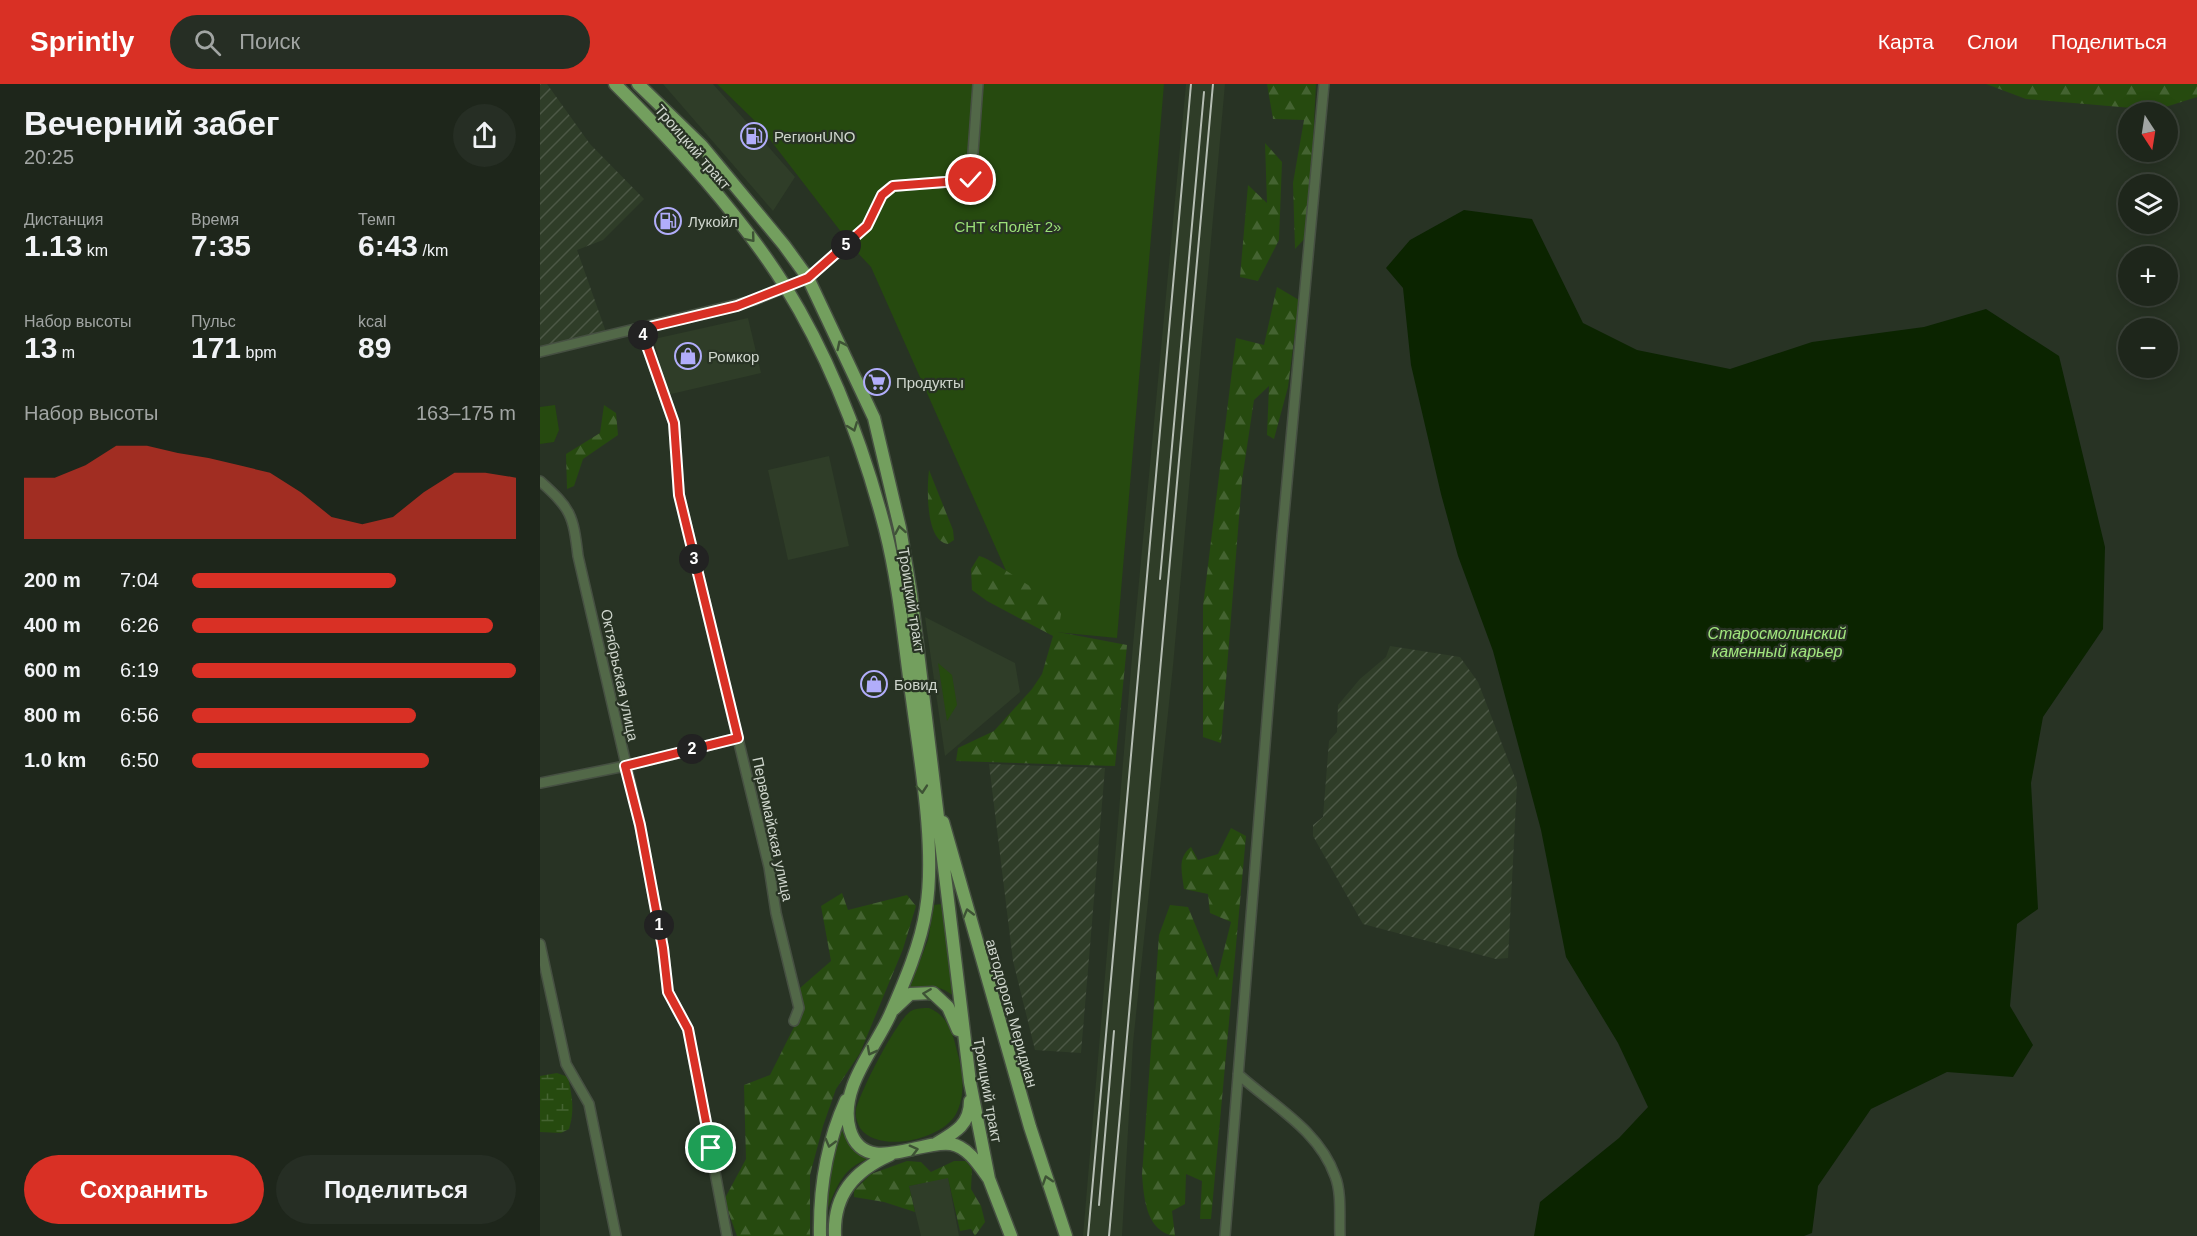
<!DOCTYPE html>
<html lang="ru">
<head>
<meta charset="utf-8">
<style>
  :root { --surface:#1e261b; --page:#262e24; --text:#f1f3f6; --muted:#a1a5a3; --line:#3c433a; --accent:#d93025 }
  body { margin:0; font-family:Helvetica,sans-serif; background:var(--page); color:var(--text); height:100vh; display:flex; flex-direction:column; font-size:22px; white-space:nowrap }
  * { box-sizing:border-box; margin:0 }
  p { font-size:20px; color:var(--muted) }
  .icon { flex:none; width:33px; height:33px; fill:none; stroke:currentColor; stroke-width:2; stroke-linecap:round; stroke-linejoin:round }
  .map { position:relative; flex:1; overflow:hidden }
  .sheet { display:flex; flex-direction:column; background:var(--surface); width:540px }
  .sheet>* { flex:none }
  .needle { width:39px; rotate:168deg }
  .fabs { position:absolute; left:1578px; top:18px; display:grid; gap:12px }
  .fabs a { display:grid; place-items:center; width:60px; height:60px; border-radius:50%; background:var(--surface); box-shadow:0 3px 15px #0003,0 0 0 2px var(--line); font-size:30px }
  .pin { position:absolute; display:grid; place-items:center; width:51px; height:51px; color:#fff; margin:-26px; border:3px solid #fff; border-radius:50%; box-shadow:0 2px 6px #0007 }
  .km { position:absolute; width:30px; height:30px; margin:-15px; border-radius:50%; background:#222; color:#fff; font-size:16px; line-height:30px; text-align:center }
  .round { display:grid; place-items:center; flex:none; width:63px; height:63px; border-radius:32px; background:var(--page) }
  .overview { display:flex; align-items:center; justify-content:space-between; height:102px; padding:0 24px }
  h1 { font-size:33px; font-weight:700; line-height:45px }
  .figures { display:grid; grid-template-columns:repeat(3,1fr); gap:9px; height:102px; padding:6px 24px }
  .figures div { display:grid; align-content:center }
  .figures b { font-size:30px; font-weight:700 }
  .figures small { font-size:16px; font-weight:400 }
  .figures p { font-size:16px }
  .chart { height:168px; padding:12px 24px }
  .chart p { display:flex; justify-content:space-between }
  .chart svg { width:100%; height:108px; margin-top:6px; fill:var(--accent); opacity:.7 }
  .button { display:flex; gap:12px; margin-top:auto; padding:12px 24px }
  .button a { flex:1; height:69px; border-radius:36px; background:var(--accent); color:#fff; font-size:24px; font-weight:700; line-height:69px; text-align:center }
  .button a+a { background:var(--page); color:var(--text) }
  ul { padding:0 24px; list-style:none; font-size:20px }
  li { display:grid; grid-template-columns:96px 72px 1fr; align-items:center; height:45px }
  li i { height:15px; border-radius:8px; background:var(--accent) }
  header { display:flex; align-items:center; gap:36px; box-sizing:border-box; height:84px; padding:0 30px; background:var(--accent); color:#fff }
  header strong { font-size:28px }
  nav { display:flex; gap:33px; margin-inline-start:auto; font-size:21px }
  .search { width:420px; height:54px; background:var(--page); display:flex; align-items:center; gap:15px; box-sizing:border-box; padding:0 21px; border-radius:33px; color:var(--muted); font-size:22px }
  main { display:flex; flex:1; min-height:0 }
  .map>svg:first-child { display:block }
  .built { fill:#2f3d28 }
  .industrial { fill:url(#industrial-furrows) }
  .green { fill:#264a0f }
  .forest { fill:url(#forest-firs) }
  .wetland { fill:url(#wetland-marsh) }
  .water { fill:#0b2400 }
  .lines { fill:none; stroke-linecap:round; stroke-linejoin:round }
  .minor-casing { stroke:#465042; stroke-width:12 }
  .major-casing { stroke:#465042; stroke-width:15 }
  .minor { stroke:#526848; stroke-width:9 }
  .major { stroke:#739f5e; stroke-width:12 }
  .rail { stroke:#b6beb4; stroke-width:2 }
  .oneway { stroke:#3e5335 }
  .route-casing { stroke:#fff; stroke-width:12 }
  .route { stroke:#d93025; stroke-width:8 }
  .labels { text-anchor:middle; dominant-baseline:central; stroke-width:4.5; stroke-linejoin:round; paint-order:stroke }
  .poi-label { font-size:15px; fill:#cfd6cd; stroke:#283324; text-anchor:start }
  .street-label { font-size:15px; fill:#cfd6cd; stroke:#283324 }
  .park-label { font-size:15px; fill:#9be078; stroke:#283324 }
  .water-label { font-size:16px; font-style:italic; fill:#a1e67e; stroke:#283324 }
</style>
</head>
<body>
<header>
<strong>Sprintly</strong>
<div class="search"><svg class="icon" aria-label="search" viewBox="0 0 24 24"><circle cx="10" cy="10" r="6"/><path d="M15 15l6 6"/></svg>Поиск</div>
<nav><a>Карта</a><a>Слои</a><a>Поделиться</a></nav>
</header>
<main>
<section class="sheet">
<div class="overview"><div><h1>Вечерний забег</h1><p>20:25</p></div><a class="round"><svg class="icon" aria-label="share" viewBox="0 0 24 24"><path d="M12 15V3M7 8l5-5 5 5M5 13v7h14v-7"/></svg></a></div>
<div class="figures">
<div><p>Дистанция</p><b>1.13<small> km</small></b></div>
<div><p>Время</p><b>7:35</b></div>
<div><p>Темп</p><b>6:43<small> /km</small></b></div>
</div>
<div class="figures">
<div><p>Набор высоты</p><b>13<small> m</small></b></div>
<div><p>Пульс</p><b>171<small> bpm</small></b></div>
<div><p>kcal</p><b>89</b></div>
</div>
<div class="chart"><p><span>Набор высоты</span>163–175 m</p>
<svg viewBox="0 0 160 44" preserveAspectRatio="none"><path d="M0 44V19L10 19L20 14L30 6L40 6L50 9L60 11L70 14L80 17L90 25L100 35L110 38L120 35L130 25L140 17L150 17L160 19V44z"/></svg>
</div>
<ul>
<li><b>200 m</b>7:04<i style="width:63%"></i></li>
<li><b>400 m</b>6:26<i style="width:93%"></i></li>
<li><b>600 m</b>6:19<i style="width:100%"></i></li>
<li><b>800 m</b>6:56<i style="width:69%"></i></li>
<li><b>1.0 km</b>6:50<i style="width:73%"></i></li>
</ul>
<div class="button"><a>Сохранить</a><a>Поделиться</a></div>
</section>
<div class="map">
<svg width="1657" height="1152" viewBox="0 0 1657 1152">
  <defs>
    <pattern id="industrial-furrows" width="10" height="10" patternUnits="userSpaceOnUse" patternTransform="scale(1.5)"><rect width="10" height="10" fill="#2f3d28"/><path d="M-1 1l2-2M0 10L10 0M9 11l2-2" fill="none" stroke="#4c5846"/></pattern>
    <pattern id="forest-firs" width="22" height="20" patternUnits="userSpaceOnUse" patternTransform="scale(1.5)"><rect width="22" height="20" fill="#264a0f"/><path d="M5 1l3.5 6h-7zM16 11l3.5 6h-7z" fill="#446331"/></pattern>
    <pattern id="wetland-marsh" width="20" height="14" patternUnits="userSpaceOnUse" patternTransform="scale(1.5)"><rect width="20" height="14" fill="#264a0f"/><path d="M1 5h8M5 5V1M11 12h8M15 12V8" fill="none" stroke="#446331"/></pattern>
  </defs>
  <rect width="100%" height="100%" fill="#283324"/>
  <path class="built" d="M123 0H173L255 93 233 127Z
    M646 0H685L633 582 593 959 582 1152H543L593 561Z
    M208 234 221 289 127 311 114 255Z
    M289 372 309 462 248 476 228 386Z
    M385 533 475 579 480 608 405 672Z
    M408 1093 419 1152H381L369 1102Z"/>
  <path class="industrial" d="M0 0H7L50 60 104 115 63 156 37 166 66 248 0 263Z
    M850 562 920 573 938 598 977 699 968 874 956 875 823 840 773 752V741L783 733 789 657 797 648 798 621 820 595 846 573Z
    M449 680 565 684 541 969 495 966 473 877Z"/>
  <path class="green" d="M177 0H624L577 554 515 548 467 489 331 183 315 166 218 40Z
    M15 321 19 346 14 358 0 360V323Z
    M398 579 412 591 417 621 407 637Z
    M401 820 415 913C401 901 386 900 369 905L388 856 394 821Z
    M389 924C406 931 412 946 416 963 422 985 427 1008 416 1030 402 1056 338 1070 320 1044 317 1038 315 1033 316 1026 319 1010 357 935 371 927 376 924 383 924 389 924Z
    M302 1044C304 1060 319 1066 331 1074 303 1082 296 1104 286 1129L291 1072Z"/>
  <path class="forest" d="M727 0H776L768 151 755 165 753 99 764 36 733 35Z
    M1446 0H1657V13L1616 26 1486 15Z
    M725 59 742 78 739 156 718 197 700 193 708 101 727 119Z
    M737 203 759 216 748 303 734 355 727 351 729 302 714 316 702 396 681 659 663 653V522L696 254 724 261Z
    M64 321 76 329 78 351 43 375 34 402 27 405 26 370 60 349Z
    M389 386 413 446 414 456 408 460C385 457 387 403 389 386Z
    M439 472C449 473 508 515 522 524L518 548 587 561 575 682 416 677 418 664 454 647 492 605 502 590 513 552 447 517 432 506 431 485Z
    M691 744 706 752 671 1135H660L662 1097 646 1090 645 1120 632 1127 635 1152C606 1148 604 1114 602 1091L619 851 630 821 648 823 677 894 691 838 670 829 668 810 644 805C642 788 637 774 651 763L658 776 678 770Z
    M302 809 308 826 367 811 376 822 363 865 320 969 296 1005 283 1042 270 1091V1152H197L184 1116 206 1075 204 1001 230 991 263 925 260 904 291 877 281 822Z
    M367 1077 381 1078 391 1088 414 1077H426L432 1085 431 1105 441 1122 445 1138 435 1152 431 1145 420 1147 408 1094 369 1102 375 1128 344 1118 314 1113V1107L331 1090Z"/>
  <path class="wetland" d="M17 989 28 993C32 1012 35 1026 29 1045L21 1049 0 1048V992Z"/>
  <path class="water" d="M924 126 992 135 1043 239 1097 266 1190 285 1272 258 1384 243 1446 225 1519 272 1565 463 1563 545 1503 633 1491 699 1498 825 1477 840 1470 922 1493 961 1473 993 1407 988 1331 1025 1278 1102 1272 1149 1264 1152H994L1000 1118 1079 1054 1108 1023 1078 959 1026 873 1001 746 953 567 918 472 901 410 871 281 863 204 846 184 870 156Z"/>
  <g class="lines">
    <defs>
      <path id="minor" d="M101 245 134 339 139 411 229 783 236 829 259 924 254 937
        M0 268 215 216 268 194 327 142 342 111 353 102 431 96 438 0
        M0 397C31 425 33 430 38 472L100 741 123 864 128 908 148 945 187 1152
        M0 699 85 682 198 654
        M0 860 26 980 49 1020 76 1152
        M698 990C732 1021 779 1046 795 1092 802 1109 799 1134 800 1152
        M685 1152 742 452 784 0"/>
      <path id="major" d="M75 0C136 61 198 128 245 202 291 276 323 361 345 445 359 500 364 558 372 615 380 676 396 765 386 825 381 860 364 899 350 931 334 966 298 1006 310 1046 324 1093 381 1055 411 1060 428 1063 439 1081 449 1095
        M98 0 162 62 244 161 268 194 334 334 360 444 371 510 430 998 449 1095 471 1152
        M403 738 490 1043 526 1152
        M354 925 370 910 393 909 408 923 418 946
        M397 1059C416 1048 430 1040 430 1017
        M280 1152C279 1104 286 1060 306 1016
        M295 1152C293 1111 314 1087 350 1071"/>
    </defs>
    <use href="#minor" class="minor-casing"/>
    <use href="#major" class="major-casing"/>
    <use href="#minor" class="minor"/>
    <use href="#major" class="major"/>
    <path class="rail" d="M620 495 664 8
      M559 1121 574 947
      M548 1152 651 0
      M569 1152 673 0"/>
  </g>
  <defs><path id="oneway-chevron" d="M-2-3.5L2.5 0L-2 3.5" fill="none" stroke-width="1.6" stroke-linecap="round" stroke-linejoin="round" transform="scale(1.5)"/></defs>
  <g class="oneway">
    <use href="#oneway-chevron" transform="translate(211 154) rotate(50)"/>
    <use href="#oneway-chevron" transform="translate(301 261) rotate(-116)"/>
    <use href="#oneway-chevron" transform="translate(313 343) rotate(69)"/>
    <use href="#oneway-chevron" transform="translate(360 446) rotate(-100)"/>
    <use href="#oneway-chevron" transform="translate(382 705) rotate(85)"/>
    <use href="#oneway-chevron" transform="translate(428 829) rotate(-105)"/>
    <use href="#oneway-chevron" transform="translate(387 910) rotate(-172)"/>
    <use href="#oneway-chevron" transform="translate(331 967) rotate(118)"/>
    <use href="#oneway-chevron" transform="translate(290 1059) rotate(105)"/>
    <use href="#oneway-chevron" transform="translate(374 1066) rotate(-15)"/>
    <use href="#oneway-chevron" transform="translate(507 1096) rotate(-108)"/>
  </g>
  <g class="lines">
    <defs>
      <path id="route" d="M171 1064 148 945 128 908 123 864 100 741 85 682 198 654 139 411 134 339 101 245 197 222 268 194 327 142 342 111 353 102 431 96"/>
    </defs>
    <use href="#route" class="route-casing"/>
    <use href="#route" class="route"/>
  </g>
  <defs>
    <symbol id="fuel-ring" viewBox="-11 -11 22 22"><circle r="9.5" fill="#283324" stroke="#b1adfa" stroke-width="1.5"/><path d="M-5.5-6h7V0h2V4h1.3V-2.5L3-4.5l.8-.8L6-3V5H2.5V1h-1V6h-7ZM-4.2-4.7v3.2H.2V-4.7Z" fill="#b1adfa"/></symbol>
    <symbol id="shop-ring" viewBox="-11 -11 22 22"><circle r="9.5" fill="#283324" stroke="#b1adfa" stroke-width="1.5"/><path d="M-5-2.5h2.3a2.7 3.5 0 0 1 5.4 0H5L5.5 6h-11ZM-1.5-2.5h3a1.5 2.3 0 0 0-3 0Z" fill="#b1adfa"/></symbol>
    <symbol id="supermarket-ring" viewBox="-11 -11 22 22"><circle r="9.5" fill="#283324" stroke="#b1adfa" stroke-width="1.5"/><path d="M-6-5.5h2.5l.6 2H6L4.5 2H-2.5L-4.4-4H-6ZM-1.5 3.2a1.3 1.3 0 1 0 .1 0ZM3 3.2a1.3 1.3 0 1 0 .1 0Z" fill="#b1adfa"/></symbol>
  </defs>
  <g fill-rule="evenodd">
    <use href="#fuel-ring" x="199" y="37" width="30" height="30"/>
    <use href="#fuel-ring" x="113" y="122" width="30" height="30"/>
    <use href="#shop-ring" x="133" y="257" width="30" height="30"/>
    <use href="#supermarket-ring" x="322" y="283" width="30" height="30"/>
    <use href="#shop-ring" x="319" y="585" width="30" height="30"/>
  </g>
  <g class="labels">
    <g class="poi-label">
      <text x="234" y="52">РегионUNO</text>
      <text x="148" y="137">Лукойл</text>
      <text x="168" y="272">Ромкор</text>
      <text x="356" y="298">Продукты</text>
      <text x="354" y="600">Бовид</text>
    </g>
    <g class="street-label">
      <text transform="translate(153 63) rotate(49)">Троицкий тракт</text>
      <text transform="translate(372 516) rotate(81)">Троицкий тракт</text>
      <text transform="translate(80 591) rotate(78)">Октябрьская улица</text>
      <text transform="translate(233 745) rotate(78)">Первомайская улица</text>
      <text transform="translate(472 929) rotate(74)">автодорога Меридиан</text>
      <text transform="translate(448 1006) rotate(80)">Троицкий тракт</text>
    </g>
    <g class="park-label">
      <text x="468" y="142">СНТ «Полёт 2»</text>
    </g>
    <g class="water-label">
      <text x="1237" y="549">Старосмолинский<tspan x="1237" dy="18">каменный карьер</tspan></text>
    </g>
  </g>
</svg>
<div class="fabs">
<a><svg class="needle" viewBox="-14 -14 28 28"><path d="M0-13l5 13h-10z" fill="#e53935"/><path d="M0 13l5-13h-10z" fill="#a1a5a3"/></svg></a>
<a><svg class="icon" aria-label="layers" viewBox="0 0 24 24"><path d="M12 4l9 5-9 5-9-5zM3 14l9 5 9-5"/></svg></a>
<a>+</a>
<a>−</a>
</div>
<div class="pin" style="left:171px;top:1064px;background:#1e9e55"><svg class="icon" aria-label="arrive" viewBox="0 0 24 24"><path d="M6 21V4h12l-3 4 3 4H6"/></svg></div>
<div class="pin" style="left:431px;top:96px;background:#d93025"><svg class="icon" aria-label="check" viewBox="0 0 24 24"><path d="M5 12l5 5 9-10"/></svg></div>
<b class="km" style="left:119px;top:841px">1</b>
<b class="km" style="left:152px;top:665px">2</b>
<b class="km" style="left:154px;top:475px">3</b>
<b class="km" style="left:103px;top:251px">4</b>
<b class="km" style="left:306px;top:161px">5</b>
</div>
</main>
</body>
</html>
